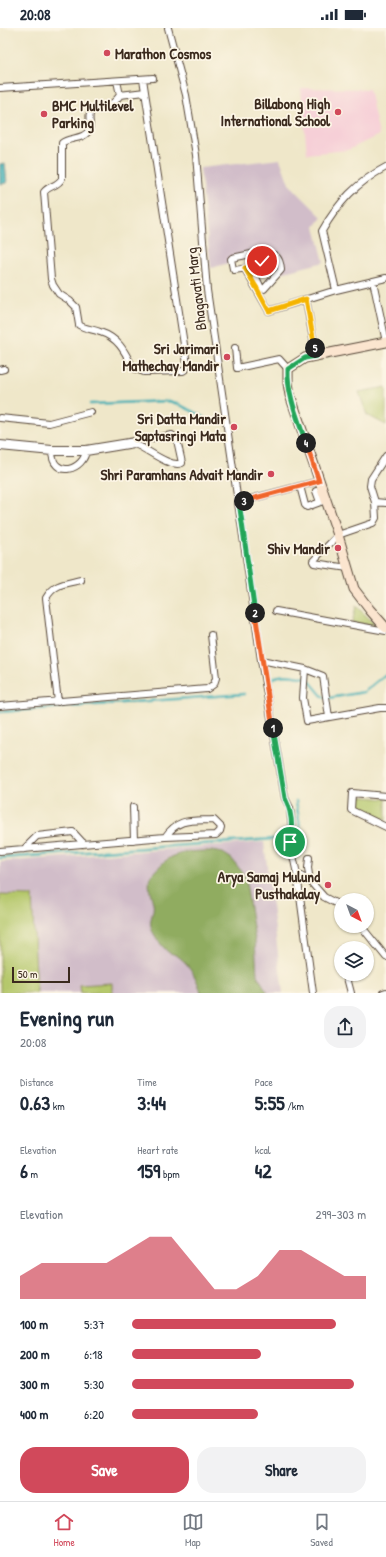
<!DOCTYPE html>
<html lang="en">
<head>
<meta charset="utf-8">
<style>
  :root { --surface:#fff; --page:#f2f2f3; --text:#1f2937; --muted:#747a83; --line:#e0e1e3; --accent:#d1495b }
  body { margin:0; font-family:"Patrick Hand",sans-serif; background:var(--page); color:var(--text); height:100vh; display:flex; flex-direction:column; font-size:15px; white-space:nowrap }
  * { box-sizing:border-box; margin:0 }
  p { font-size:13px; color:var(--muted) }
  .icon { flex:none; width:22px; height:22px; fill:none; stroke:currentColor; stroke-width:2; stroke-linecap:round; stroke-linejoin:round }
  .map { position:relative; height:965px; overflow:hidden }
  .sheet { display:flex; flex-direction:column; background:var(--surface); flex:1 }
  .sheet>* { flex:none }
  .needle { width:26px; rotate:139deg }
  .controls { position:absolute; left:334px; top:865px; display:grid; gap:8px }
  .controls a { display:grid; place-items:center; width:40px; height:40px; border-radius:50%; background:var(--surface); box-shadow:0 1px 3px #0004; font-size:20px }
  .scale { position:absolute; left:12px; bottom:10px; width:58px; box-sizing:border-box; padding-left:4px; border:2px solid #3b2a1e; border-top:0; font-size:11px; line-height:14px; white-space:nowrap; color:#3b2a1e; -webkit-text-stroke:3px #fcf5e5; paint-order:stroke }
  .pin { position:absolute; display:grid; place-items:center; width:34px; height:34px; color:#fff; margin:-17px; border:2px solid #fff; border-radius:50%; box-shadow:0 1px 4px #0007 }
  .km { position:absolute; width:20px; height:20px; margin:-10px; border-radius:50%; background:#222; color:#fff; font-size:11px; line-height:20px; text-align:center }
  .round { display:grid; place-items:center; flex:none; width:42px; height:42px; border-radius:16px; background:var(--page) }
  .summary { display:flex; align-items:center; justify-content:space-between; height:68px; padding:0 20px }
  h1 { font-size:22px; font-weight:700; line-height:30px }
  .figures { display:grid; grid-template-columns:repeat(3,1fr); gap:6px; height:68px; padding:4px 20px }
  .figures div { display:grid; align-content:center }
  .figures b { font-size:20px; font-weight:700 }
  .figures small { font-size:11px; font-weight:400 }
  .figures p { font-size:11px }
  .chart { height:112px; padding:8px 20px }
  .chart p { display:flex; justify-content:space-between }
  .chart svg { width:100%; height:72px; margin-top:4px; fill:var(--accent); opacity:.7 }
  .action { display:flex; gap:8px; margin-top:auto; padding:8px 20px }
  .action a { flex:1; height:46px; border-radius:16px; background:var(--accent); color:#fff; font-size:16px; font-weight:700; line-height:46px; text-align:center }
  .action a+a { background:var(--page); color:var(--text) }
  ul { padding:0 20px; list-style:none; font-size:13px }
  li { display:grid; grid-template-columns:64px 48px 1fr; align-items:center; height:30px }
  li i { height:10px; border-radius:5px; background:var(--accent) }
  .status { display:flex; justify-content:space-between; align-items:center; height:28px; padding:0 20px; background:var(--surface); direction:ltr }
  .status svg { height:11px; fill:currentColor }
  .menu { display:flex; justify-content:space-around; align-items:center; height:56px; border-top:1px solid var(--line); background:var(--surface); font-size:11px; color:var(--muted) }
  .menu a { display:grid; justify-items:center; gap:2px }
  .menu .selected { color:var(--accent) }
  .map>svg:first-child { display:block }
  .built { fill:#f6cfd7 }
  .industrial { fill:#d1bdc9 }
  .green { fill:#b5c86c; stroke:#787945 }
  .forest { fill:#90ac60; stroke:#666b3f }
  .water { fill:#3dafb5; stroke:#3c6c6a }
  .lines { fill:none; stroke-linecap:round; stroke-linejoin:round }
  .stream { stroke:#3dafb5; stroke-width:2.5 }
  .street-casing { stroke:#564638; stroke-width:8 }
  .secondary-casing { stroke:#564638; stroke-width:11 }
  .street { stroke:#fff; stroke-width:6 }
  .secondary { stroke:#fbe5cf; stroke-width:9 }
  .split-1-casing { stroke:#fff; stroke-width:8 }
  .split-2-casing { stroke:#fff; stroke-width:8 }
  .split-3-casing { stroke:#fff; stroke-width:8 }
  .split-4-casing { stroke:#fff; stroke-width:8 }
  .split-5-casing { stroke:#fff; stroke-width:8 }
  .split-6-casing { stroke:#fff; stroke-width:8 }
  .split-7-casing { stroke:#fff; stroke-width:8 }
  .split-1 { stroke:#22a559; stroke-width:5 }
  .split-2 { stroke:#f0652b; stroke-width:5 }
  .split-3 { stroke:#22a559; stroke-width:5 }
  .split-4 { stroke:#f0652b; stroke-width:5 }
  .split-5 { stroke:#22a559; stroke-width:5 }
  .split-6 { stroke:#f5b400; stroke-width:5 }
  .split-7 { stroke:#f5b400; stroke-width:5 }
  .poi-dot { fill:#d1495b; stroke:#fcf5e5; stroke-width:1.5 }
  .labels { text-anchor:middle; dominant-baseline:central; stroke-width:3.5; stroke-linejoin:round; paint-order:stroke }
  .poi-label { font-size:15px; font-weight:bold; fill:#3b2a1e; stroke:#fcf5e5; text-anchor:end }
  .street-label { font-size:15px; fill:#3b2a1e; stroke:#fcf5e5 }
</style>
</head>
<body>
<div class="status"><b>20:08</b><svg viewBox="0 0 49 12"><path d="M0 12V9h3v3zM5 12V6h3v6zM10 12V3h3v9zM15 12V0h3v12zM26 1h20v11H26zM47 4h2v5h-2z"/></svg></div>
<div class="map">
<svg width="386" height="965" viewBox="0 0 386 965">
  <rect width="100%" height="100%" fill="#fcf5e5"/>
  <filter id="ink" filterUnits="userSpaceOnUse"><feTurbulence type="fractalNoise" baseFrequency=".025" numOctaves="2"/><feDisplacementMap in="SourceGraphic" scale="8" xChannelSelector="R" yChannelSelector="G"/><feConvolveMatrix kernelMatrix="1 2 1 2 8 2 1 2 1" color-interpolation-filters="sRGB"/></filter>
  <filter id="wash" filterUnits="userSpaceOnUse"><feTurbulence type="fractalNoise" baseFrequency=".012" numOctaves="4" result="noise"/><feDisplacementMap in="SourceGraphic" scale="16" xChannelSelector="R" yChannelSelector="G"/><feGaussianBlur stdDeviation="0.9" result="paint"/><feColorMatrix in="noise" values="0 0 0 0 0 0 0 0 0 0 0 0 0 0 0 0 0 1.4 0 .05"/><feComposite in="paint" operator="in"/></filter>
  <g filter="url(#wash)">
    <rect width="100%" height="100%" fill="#efe7c9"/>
    <path class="built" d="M301 60 369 61 379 107 348 122 307 126Z"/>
    <path class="industrial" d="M280 131 289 156 322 189 315 199 324 234 281 245 271 223 211 240 200 140Z
      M264 814 283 965H0V834Z"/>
    <path class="green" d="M386 359V397L367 387 359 364Z
      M356 578 376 597 352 595Z
      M356 768 386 771V792L354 778Z
      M0 867 32 868 37 965H0Z
      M112 955V965H81L80 957Z"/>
    <path class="forest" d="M211 823 223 825 232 831 245 848 255 912 257 947 268 965H201C197 951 191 938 179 929 176 926 171 926 168 924 163 920 152 905 151 899 149 891 155 883 153 875 151 867 146 853 152 846 157 841 162 835 168 831 181 823 197 823 211 823Z"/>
    <path class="water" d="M5 135 7 155 0 156V136Z"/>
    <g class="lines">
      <path class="stream" d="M90 376 169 373 178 376 204 389
        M270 652C282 644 294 648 307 650L323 669 329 670 364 664 386 646
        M0 684 244 666
        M296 773 301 805
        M0 830 273 811"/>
    </g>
  </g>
  <g filter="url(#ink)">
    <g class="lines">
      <defs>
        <path id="street" d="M168 0 186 67 196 127 207 262 261 632 285 770 290 780 292 803 290 814 297 846 313 965
          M117 53 120 67C109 83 104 74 93 81 86 86 92 95 89 102 84 112 69 109 62 115V150C58 159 49 157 44 164L51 251 53 257 59 266 70 273 76 279 79 297C85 301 93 301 100 304 119 310 125 324 133 340L144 344 183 343 186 341 187 336 143 51
          M0 60 153 50
          M120 67 145 64
          M261 224 263 232C258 239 243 241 234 242L233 241 231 231 232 230Z
          M245 241 269 283 336 262 386 250
          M248 246 253 243 274 227C279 229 281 237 281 242L264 261 261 260 253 243
          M373 253 386 314
          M336 262 322 203C338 175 357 154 386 139
          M306 271 316 328
          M235 320 237 340 279 331 288 341
          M0 342 4 341
          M0 390 49 395 91 384
          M0 416 52 421H86L172 407 177 412 182 435C170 441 145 419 134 416L86 424H52L0 419
          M52 421C51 453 86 442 86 421
          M300 458 305 477 307 479 326 472
          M316 463 320 474
          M239 474 319 453
          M375 474 386 475
          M348 540 314 535 313 533 338 507 373 495 376 490 375 474 370 458 371 451 386 428
          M276 583 386 603
          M261 632 305 641 323 648 329 689
          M305 641 303 670 307 693 380 680H386
          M58 674 46 570C55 555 65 556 81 552
          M0 678 207 661 214 656 216 650 211 607
          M386 768 352 765 351 782 386 799
          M133 779 134 812
          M214 792 221 799 220 803 216 807 165 809C179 789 192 793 214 792Z
          M24 821 37 808 73 804 84 816
          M0 823 165 809
          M309 830 308 840 310 853
          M297 846 310 853 324 869 341 878
          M361 898 386 929
          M346 946 351 965
          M383 965 386 964"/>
        <path id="secondary" d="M386 314 305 330 288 341V355L290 367 338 507 354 561 370 582 386 600"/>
      </defs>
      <use href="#street" class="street-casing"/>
      <use href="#secondary" class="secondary-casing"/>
      <use href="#street" class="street"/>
      <use href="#secondary" class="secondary"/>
    </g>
  </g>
  <g class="lines" filter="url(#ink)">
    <defs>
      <path id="split-1" d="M273 700 285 770C292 784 293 799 290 814"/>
      <path id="split-2" d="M255 585 273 700"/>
      <path id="split-3" d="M244 473 239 474 255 585"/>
      <path id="split-4" d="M244 473 319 453 306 415"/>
      <path id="split-5" d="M306 415C298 391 287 367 288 341L305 330 316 328 315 320"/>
      <path id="split-6" d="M256 259 269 283 306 271 315 320"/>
      <path id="split-7" d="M256 259 245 240 262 233"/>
    </defs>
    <use href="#split-1" class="split-1-casing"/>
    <use href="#split-2" class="split-2-casing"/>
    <use href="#split-3" class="split-3-casing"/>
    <use href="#split-4" class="split-4-casing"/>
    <use href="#split-5" class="split-5-casing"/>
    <use href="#split-6" class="split-6-casing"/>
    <use href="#split-7" class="split-7-casing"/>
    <use href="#split-1" class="split-1"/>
    <use href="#split-2" class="split-2"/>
    <use href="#split-3" class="split-3"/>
    <use href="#split-4" class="split-4"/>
    <use href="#split-5" class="split-5"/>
    <use href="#split-6" class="split-6"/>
    <use href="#split-7" class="split-7"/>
  </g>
  <g class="poi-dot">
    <circle cx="107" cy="25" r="4"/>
    <circle cx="338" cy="84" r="4"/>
    <circle cx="44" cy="86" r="4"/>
    <circle cx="227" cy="329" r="4"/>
    <circle cx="234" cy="399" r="4"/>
    <circle cx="271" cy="446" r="4"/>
    <circle cx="338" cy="520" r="4"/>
    <circle cx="328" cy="857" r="4"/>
  </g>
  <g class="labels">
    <g class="poi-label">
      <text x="115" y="25" text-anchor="start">Marathon Cosmos</text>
      <text x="330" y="75">Billabong High<tspan x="330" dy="17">International School</tspan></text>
      <text x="52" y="77" text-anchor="start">BMC Multilevel<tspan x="52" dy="17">Parking</tspan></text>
      <text x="219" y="320">Sri Jarimari<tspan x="219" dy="17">Mathechay Mandir</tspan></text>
      <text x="226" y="390">Sri Datta Mandir<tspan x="226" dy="17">Saptasringi Mata</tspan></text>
      <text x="263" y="446">Shri Paramhans Advait Mandir</text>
      <text x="330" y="520">Shiv Mandir</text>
      <text x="320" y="848">Arya Samaj Mulund<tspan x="320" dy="17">Pusthakalay</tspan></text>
    </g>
    <g class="street-label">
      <text transform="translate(196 261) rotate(-97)">Bhagavati Marg</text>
    </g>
  </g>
</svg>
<div class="controls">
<a><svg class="needle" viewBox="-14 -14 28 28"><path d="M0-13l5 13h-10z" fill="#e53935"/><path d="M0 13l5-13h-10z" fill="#747a83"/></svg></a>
<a><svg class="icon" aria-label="layers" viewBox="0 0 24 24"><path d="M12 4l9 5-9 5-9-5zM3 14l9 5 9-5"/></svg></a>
</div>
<div class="scale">50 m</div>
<div class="pin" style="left:290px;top:814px;background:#1e9e55"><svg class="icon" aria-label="arrive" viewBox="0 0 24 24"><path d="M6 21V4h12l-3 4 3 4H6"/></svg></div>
<div class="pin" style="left:262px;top:233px;background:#d93025"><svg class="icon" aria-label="check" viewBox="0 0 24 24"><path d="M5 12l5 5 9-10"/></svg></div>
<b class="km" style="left:273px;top:700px">1</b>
<b class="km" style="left:255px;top:585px">2</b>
<b class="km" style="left:244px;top:473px">3</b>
<b class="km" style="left:306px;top:415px">4</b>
<b class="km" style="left:315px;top:320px">5</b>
</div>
<section class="sheet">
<div class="summary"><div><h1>Evening run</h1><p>20:08</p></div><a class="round"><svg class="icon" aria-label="share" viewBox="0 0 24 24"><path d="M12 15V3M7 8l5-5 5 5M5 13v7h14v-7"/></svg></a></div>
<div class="figures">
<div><p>Distance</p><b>0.63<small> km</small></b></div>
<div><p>Time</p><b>3:44</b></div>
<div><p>Pace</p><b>5:55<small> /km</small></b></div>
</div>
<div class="figures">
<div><p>Elevation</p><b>6<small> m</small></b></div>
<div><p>Heart rate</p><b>159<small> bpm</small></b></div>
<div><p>kcal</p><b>42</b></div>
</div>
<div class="chart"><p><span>Elevation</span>299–303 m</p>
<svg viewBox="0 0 160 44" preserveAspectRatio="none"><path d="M0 44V30L10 22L20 22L30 22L40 22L50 14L60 6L70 6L80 22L90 38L100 38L110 30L120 14L130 14L140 22L150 30L160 30V44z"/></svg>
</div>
<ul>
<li><b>100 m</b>5:37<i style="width:87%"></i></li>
<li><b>200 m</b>6:18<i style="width:55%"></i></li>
<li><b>300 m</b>5:30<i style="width:95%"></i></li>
<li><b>400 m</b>6:20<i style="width:54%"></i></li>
</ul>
<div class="action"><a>Save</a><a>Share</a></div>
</section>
<nav class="menu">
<a class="selected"><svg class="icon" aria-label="home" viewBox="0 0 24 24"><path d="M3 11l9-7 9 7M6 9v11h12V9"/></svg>Home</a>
<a><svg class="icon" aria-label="map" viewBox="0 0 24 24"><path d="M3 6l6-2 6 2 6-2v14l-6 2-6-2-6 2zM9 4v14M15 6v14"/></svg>Map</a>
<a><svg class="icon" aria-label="saved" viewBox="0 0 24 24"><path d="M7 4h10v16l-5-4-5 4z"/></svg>Saved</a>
</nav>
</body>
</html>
